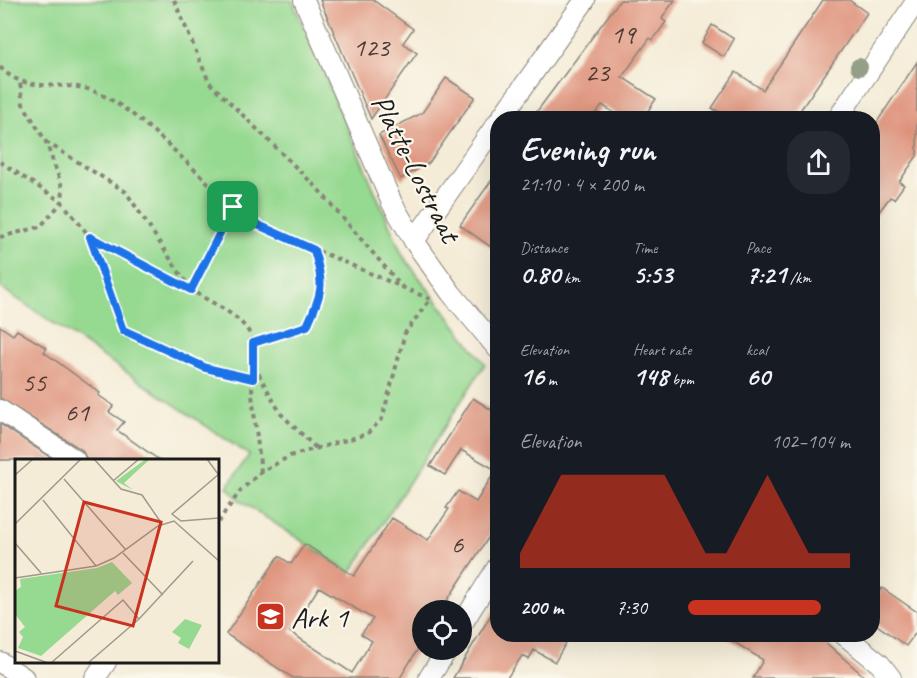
<!DOCTYPE html>
<html lang="en">
<head>
<meta charset="utf-8">
<style>
  :root { --surface:#171b24; --page:#242831; --text:#f1f3f6; --muted:#9ea1a6; --accent:#c8321e }
  body { margin:0; font-family:Caveat,sans-serif; background:var(--page); color:var(--text); height:100vh; display:flex; flex-direction:column; font-size:22px; white-space:nowrap }
  * { box-sizing:border-box; margin:0 }
  p { font-size:20px; color:var(--muted) }
  .icon { flex:none; width:33px; height:33px; fill:none; stroke:currentColor; stroke-width:2; stroke-linecap:round; stroke-linejoin:round }
  .map { position:relative; flex:1; overflow:hidden }
  .drawer { position:absolute; left:490px; top:111px; width:390px; height:531px; display:flex; flex-direction:column; background:var(--surface); border-radius:24px; box-shadow:0 6px 24px #0002 }
  .drawer>* { flex:none }
  .buttons { position:absolute; left:412px; top:600px; display:grid; gap:12px }
  .buttons a { display:grid; place-items:center; width:60px; height:60px; border-radius:50%; background:var(--surface); box-shadow:0 6px 24px #0002; font-size:30px }
  .pin { position:absolute; display:grid; place-items:center; width:51px; height:51px; color:#fff; margin:-26px; border-radius:12px; box-shadow:0 3px 9px #0006 }
  .round { display:grid; place-items:center; flex:none; width:63px; height:63px; border-radius:24px; background:var(--page) }
  .summary { display:flex; align-items:center; justify-content:space-between; height:102px; padding:0 30px }
  h1 { font-size:33px; font-weight:700; line-height:45px }
  .figures { display:grid; grid-template-columns:repeat(3,1fr); gap:9px; height:102px; padding:6px 30px }
  .figures div { display:grid; align-content:center }
  .figures b { font-size:26px; font-weight:700 }
  .figures small { font-size:16px; font-weight:400 }
  .figures p { font-size:16px }
  .chart { height:168px; padding:12px 30px }
  .chart p { display:flex; justify-content:space-between }
  .chart svg { width:100%; height:108px; margin-top:6px; fill:var(--accent); opacity:.7 }
  ul { padding:0 30px; list-style:none; font-size:20px }
  li { display:grid; grid-template-columns:96px 72px 1fr; align-items:center; height:45px }
  li i { height:15px; border-radius:8px; background:var(--accent) }
  .map>svg:first-child { display:block }
  .green { fill:#96d991; stroke:#597a56; stroke-width:1.5 }
  .building { fill:#de9179; fill-rule:evenodd }
  .lines { fill:none; stroke-linecap:round; stroke-linejoin:round }
  .street-casing { stroke:#88847a; stroke-width:22 }
  .path { stroke:#88847a; stroke-width:4; stroke-dasharray:4.5 4.5; stroke-linecap:butt }
  .street { stroke:#fff; stroke-width:20 }
  .tree { fill:#959e87 }
  .route-casing { stroke:#fff; stroke-width:12 }
  .route { stroke:#1a73e8; stroke-width:8 }
  .labels { text-anchor:middle; dominant-baseline:central; stroke-width:4.5; stroke-linejoin:round; paint-order:stroke }
  .number-label { font-size:27px; fill:#4c3933 }
  .street-label { font-size:30px; fill:#1c1c1c; stroke:#fbf7ec }
  .poi-label { font-size:30px; fill:#1c1c1c; stroke:#fbf7ec; text-anchor:start }
  .inset-road { fill:none; stroke:#9e998c; stroke-width:1.5 }
  .view { fill:#c8321e; fill-opacity:0.15; stroke:#c8321e; stroke-width:3 }
  .inset-edge { fill:none; stroke:#1c1c1c; stroke-width:3 }
</style>
</head>
<body>
<div class="map">
<svg width="917" height="678" viewBox="0 0 917 678">
  <rect width="100%" height="100%" fill="#fbf7ec"/>
  <filter id="ink" filterUnits="userSpaceOnUse"><feTurbulence type="fractalNoise" baseFrequency=".0167" numOctaves="2"/><feDisplacementMap in="SourceGraphic" scale="12" xChannelSelector="R" yChannelSelector="G"/><feConvolveMatrix kernelMatrix="1 2 1 2 8 2 1 2 1" color-interpolation-filters="sRGB"/></filter>
  <filter id="wash" filterUnits="userSpaceOnUse"><feTurbulence type="fractalNoise" baseFrequency=".008" numOctaves="4" result="noise"/><feDisplacementMap in="SourceGraphic" scale="24" xChannelSelector="R" yChannelSelector="G"/><feGaussianBlur stdDeviation="1.35" result="paint"/><feColorMatrix in="noise" values="0 0 0 0 0 0 0 0 0 0 0 0 0 0 0 0 0 1.4 0 .05"/><feComposite in="paint" operator="in"/></filter>
  <g filter="url(#wash)">
    <rect width="100%" height="100%" fill="#f4ecd7"/>
    <path class="green" d="M0 0H292L403 256 485 364 351 573 239 500 227 487 249 455 0 287Z"/>
    <g id="blocks">
      <path class="building" d="M320 0H373L413 29 403 43 417 53 371 119Z
        M620 0H675L663 16 662 19 666 22 653 40 650 38 622 77 656 99 643 118H622L602 105 592 118H532Z
        M823 0H849L867 13 795 118H728L712 108 736 72 763 90Z
        M712 25 734 39 724 57 702 43Z
        M917 62V156L899 182 904 185 894 199 890 197 873 220V128Z
        M446 78 475 97 429 163 401 179 379 135 422 113Z
        M498 171V252L460 225Z
        M0 326 13 335 17 330 47 348 44 352 100 393 98 395 114 406 109 412 124 422 117 430 159 460H87L82 450 0 398Z
        M473 398 498 414V523L441 610H423V641L400 678H293L226 634 279 556 291 564 305 544 354 576 392 518 428 540 449 509 446 508 458 491 476 502 496 470 461 450 445 475 430 466ZM319 587 373 619 361 634 372 641 352 673 290 632Z
        M0 424 54 460H0Z
        M882 588 917 612V631L906 646 873 622V600Z
        M498 603V634H571L555 662 534 650 529 659 522 656 507 678H453Z
        M721 634H816L866 678H753L763 660Z"/>
    </g>
  </g>
  <g filter="url(#ink)">
    <use href="#blocks" fill-opacity="0" stroke="#88847a" stroke-width="1.5"/>
    <g class="lines">
      <defs>
        <path id="street" d="M304 0 392 203 414 241 451 293 498 349
          M501 118 585 0
          M838 118 917 0
          M414 241 498 122
          M0 410 75 460
          M462 624 498 566
          M843 634 880 664 891 678
          M0 662 24 678
          M95 678 106 662
          M429 678 447 650"/>
      </defs>
      <use href="#street" class="street-casing"/>
      <path class="path" d="M174 0 209 82 318 189 403 288
        M0 67C28 97 65 77 98 93 153 119 205 187 256 224L432 300
        M46 142 126 192 191 290
        M0 162 62 202 90 237 123 330 206 368 253 379
        M233 207 191 290C211 303 249 318 253 343
        M0 237 40 227 62 202 63 189 46 142 23 104 20 83
        M90 237 191 290
        M254 366 281 414 316 448
        M261 472 252 395 253 343 307 326C321 294 325 284 314 250
        M218 522 241 490 261 472 290 456 367 434 382 419 405 333 429 301"/>
      <use href="#street" class="street"/>
    </g>
    <circle class="tree" cx="859" cy="67" r="9"/>
  </g>
  <g class="lines" filter="url(#ink)">
    <defs>
      <path id="route" d="M233 207 256 224 314 250C325 286 322 292 307 326L253 343V379L206 368 123 330 90 237 191 290Z"/>
    </defs>
    <use href="#route" class="route-casing"/>
    <use href="#route" class="route"/>
  </g>
  <defs>
    <symbol id="school-square" viewBox="-11 -11 22 22"><rect x="-9" y="-9" width="18" height="18" rx="4" fill="#c8321e" stroke="#fbf7ec"/><path d="M0-5L7-2L0 1L-7-2ZM-4 1L0 2.5L4 1V4Q0 6-4 4Z" fill="#fff"/></symbol>
  </defs>
  <g fill-rule="evenodd">
    <use href="#school-square" x="254" y="600" width="33" height="33"/>
  </g>
  <g class="labels">
    <g class="number-label">
      <text x="623" y="34">19</text>
      <text x="371" y="47">123</text>
      <text x="597" y="72">23</text>
      <text x="34" y="382">55</text>
      <text x="77" y="412">61</text>
      <text x="457" y="544">6</text>
    </g>
    <g class="street-label">
      <text transform="translate(416 168) rotate(63)">Platte-Lostraat</text>
    </g>
    <g class="poi-label">
      <text x="291" y="617">Ark 1</text>
    </g>
  </g>
  <g transform="translate(15 459)">
    <rect width="204" height="204" fill="#f4ecd7"/>
    <path d="M131 0H135L109 24 118 31 101 22ZM97 103 117 124 103 136 100 132 26 197 3 189 8 178 4 173 10 168 0 155V132L6 128 5 120 82 109ZM170 160 187 166 174 190 163 184 166 179 157 173Z" fill="#96d991"/>
    <path class="inset-road" d="M79 0 106 30 127 36 147 65M192 0 203 15M204 15 157 55 166 62 204 59M0 16 18 0M49 20 111 91M98 22 124 0M28 41 81 107M0 65 66 0M0 84 26 114M108 94 148 136M0 119 81 107 99 99 143 67 159 62 204 102M0 192 33 204M36 204 108 141 124 160M73 204 124 160 178 102"/>
    <path class="view" d="M69 43 146 63 118 167 41 147Z"/>
    <rect width="204" height="204" class="inset-edge"/>
  </g>
</svg>
<div class="buttons">
<a><svg class="icon" aria-label="locate" viewBox="0 0 24 24"><circle cx="12" cy="12" r="6"/><path d="M12 2v4M12 18v4M2 12h4M18 12h4"/></svg></a>
</div>
<div class="pin" style="left:233px;top:207px;background:#1e9e55"><svg class="icon" aria-label="arrive" viewBox="0 0 24 24"><path d="M6 21V4h12l-3 4 3 4H6"/></svg></div>
<section class="drawer">
<div class="summary"><div><h1>Evening run</h1><p>21:10 · 4 × 200 m</p></div><a class="round"><svg class="icon" aria-label="share" viewBox="0 0 24 24"><path d="M12 15V3M7 8l5-5 5 5M5 13v7h14v-7"/></svg></a></div>
<div class="figures">
<div><p>Distance</p><b>0.80<small> km</small></b></div>
<div><p>Time</p><b>5:53</b></div>
<div><p>Pace</p><b>7:21<small> /km</small></b></div>
</div>
<div class="figures">
<div><p>Elevation</p><b>16<small> m</small></b></div>
<div><p>Heart rate</p><b>148<small> bpm</small></b></div>
<div><p>kcal</p><b>60</b></div>
</div>
<div class="chart"><p><span>Elevation</span>102–104 m</p>
<svg viewBox="0 0 160 44" preserveAspectRatio="none"><path d="M0 44V38L10 22L20 6L30 6L40 6L50 6L60 6L70 6L80 22L90 38L100 38L110 22L120 6L130 22L140 38L150 38L160 38V44z"/></svg>
</div>
<ul>
<li><b>200 m</b>7:30<i style="width:82%"></i></li>
</ul>
</section>
</div>
</body>
</html>
